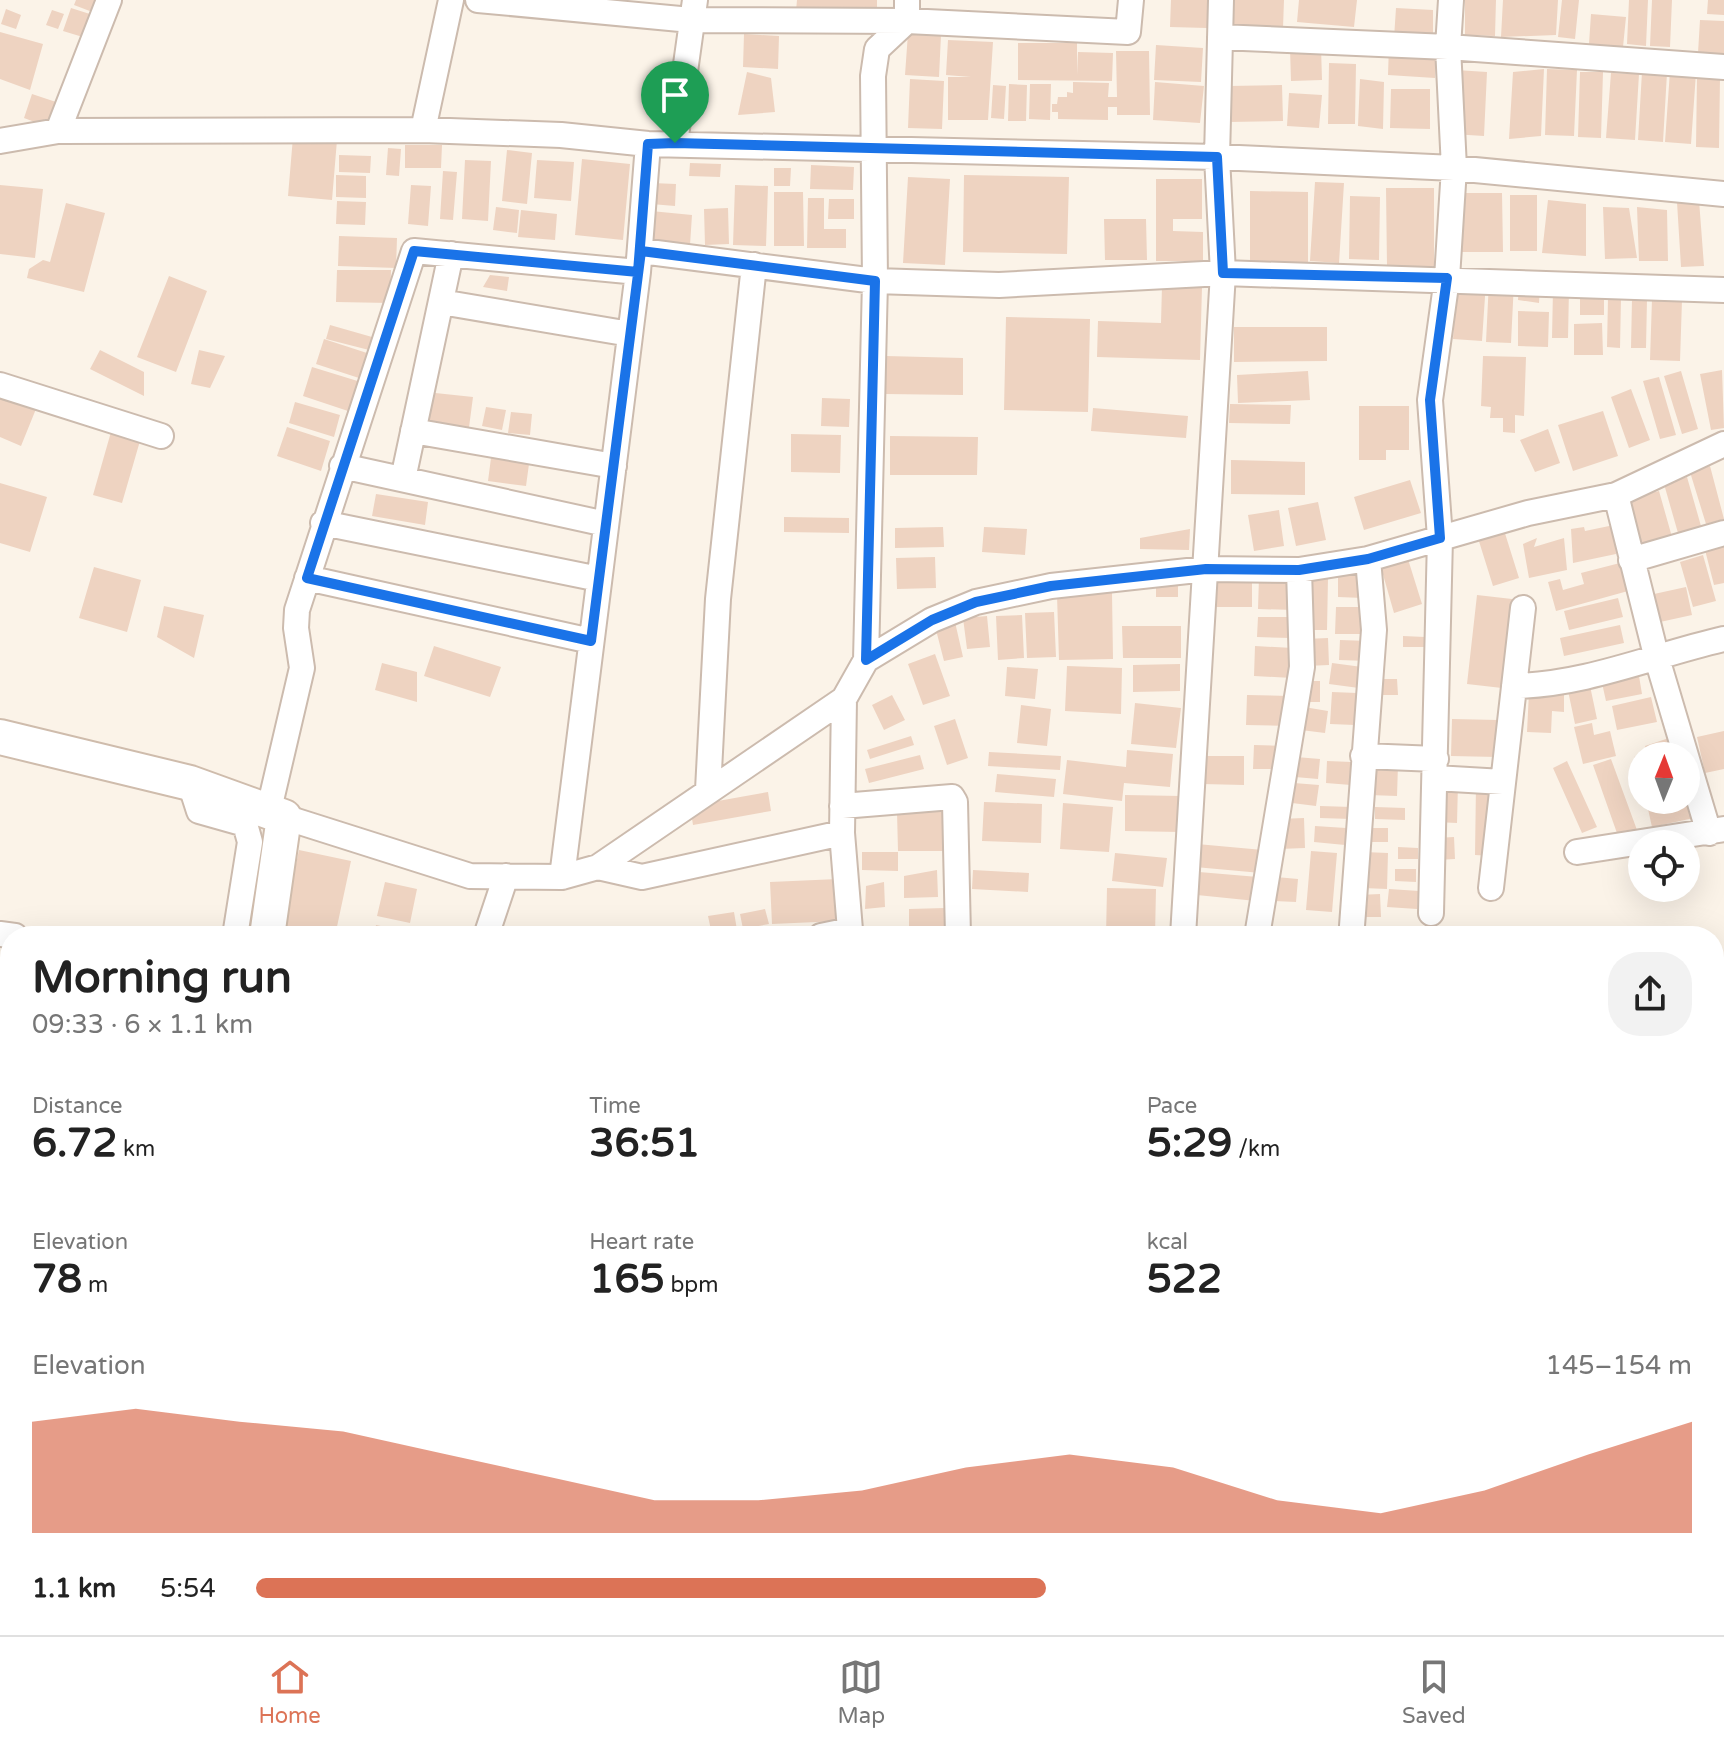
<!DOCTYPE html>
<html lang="en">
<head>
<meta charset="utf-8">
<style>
  :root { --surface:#fff; --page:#f2f2f2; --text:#222; --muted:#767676; --line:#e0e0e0; --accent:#dc7356 }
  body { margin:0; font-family:"Varela Round",sans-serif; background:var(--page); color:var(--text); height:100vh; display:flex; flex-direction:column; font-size:30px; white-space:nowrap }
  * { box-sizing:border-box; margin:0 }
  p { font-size:26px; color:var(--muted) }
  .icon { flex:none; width:44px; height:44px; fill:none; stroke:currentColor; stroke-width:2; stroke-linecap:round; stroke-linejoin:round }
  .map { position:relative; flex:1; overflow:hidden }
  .sheet { position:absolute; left:0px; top:926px; width:1724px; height:710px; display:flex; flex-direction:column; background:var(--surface); border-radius:32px 32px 0 0; box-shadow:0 8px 32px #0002 }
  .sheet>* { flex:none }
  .needle { width:52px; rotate:1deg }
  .tools { position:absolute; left:1628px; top:742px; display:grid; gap:16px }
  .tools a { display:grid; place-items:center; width:72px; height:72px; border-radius:50%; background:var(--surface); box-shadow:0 8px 32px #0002; font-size:40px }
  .pin { position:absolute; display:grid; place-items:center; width:68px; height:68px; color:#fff; margin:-82px -34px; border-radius:50% 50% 50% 0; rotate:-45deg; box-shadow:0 0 8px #0007 }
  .pin .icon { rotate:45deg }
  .round { display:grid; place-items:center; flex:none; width:84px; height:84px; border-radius:32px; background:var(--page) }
  .overview { display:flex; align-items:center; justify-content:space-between; height:136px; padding:0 32px }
  h1 { font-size:44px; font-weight:700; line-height:60px }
  .metrics { display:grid; grid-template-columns:repeat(3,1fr); gap:12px; height:136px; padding:8px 32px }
  .metrics div { display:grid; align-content:center }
  .metrics b { font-size:40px; font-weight:700 }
  .metrics small { font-size:22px; font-weight:400 }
  .metrics p { font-size:22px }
  .chart { height:224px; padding:16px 32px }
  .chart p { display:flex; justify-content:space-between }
  .chart svg { width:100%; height:144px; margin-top:8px; fill:var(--accent); opacity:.7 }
  ul { padding:0 32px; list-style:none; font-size:26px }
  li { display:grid; grid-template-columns:128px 96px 1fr; align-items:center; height:60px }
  li i { height:20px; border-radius:10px; background:var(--accent) }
  .dock { display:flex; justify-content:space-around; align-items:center; height:112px; border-top:2px solid var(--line); background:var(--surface); font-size:22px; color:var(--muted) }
  .dock a { display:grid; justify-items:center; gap:4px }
  .dock .current { color:var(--accent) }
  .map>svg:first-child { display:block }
  .building { fill:#eed3c1 }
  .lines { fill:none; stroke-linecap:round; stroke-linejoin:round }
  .street-casing { stroke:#ccbbae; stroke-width:28 }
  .secondary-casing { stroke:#cfbcac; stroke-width:38 }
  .street { stroke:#fff; stroke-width:24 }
  .secondary { stroke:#fff; stroke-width:34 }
  .rail { stroke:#b6a6c4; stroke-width:6; stroke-dasharray:12 8; stroke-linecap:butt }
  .route-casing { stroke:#fff; stroke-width:16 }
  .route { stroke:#1a73e8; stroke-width:10 }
</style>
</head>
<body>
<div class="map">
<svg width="1724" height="1635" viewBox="0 0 1724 1635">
  <rect width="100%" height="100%" fill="#fbf3e8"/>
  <path class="building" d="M76 0H100L95 13 74 5Z
    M797 0H877V13L796 11Z
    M1171 0H1209L1207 28 1170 27Z
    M1233 0H1284L1283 28H1233Z
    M1299 0H1357L1354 27 1297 22Z
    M1465 0H1496L1495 36 1465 35Z
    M1503 0H1558L1556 35 1501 37Z
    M1562 0H1579L1575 39 1558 37Z
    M1629 0H1648L1646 46 1627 44Z
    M1652 0H1672L1670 47 1650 46Z
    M1708 0H1724V15L1707 14Z
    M71 8 93 15 86 38 63 31Z
    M1396 8 1433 10V40L1394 38Z
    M6 9 21 15 16 29 1 24Z
    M52 10 64 14 58 29 46 25Z
    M1591 14 1626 17 1623 47 1589 44Z
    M1700 20 1724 21V55L1698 53Z
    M0 32 43 44 30 90 0 79Z
    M908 33 941 35 939 77 905 75Z
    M744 34 779 36 778 69 743 67Z
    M948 40 993 42 988 120H948V77H971L946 75Z
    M1018 43H1077V75L1078 52 1113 53 1112 81 1018 80Z
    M1156 45 1203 48 1201 82 1154 80Z
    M1389 45 1436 49 1435 78 1388 75Z
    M1321 47 1322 80 1291 81 1290 48Z
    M1116 51H1149L1150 115H1117V107H1108V120L1058 119V112H1052V104H1057L1058 97H1067V92L1073 93V82L1109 83 1108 97H1117Z
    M1329 63 1356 64 1355 124H1328Z
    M1544 69 1541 136 1509 139 1513 72Z
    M1547 69 1577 70 1574 136 1545 135Z
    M1456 70 1487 72 1484 136 1452 134Z
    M1670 71 1696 73 1691 144 1665 142Z
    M747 72 771 78 775 112 738 115Z
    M1580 72H1603L1601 138 1578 137Z
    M1642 72 1667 73 1663 142 1638 140Z
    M1611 73 1639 74 1635 140 1606 138Z
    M1697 76 1720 77 1719 148 1696 147Z
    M910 79 944 81 942 129 908 128Z
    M1360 79 1384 82 1383 129 1358 126Z
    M1155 82 1204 86 1200 123 1153 120Z
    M1009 84 1027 85 1026 121H1008Z
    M1030 84H1051L1050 120 1029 119Z
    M993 85 1006 86 1004 119 991 118Z
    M1282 85 1283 121 1229 122V86Z
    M1391 89H1430V129L1390 128Z
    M1289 93 1322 95 1319 128 1287 126Z
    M32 94 59 103 53 121 45 119 40 124 24 118Z
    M293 137 337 140 332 200 288 196Z
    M405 145H442L441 168H405Z
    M388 148 401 149 399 176 386 175Z
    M507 150 532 153 527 204 502 201Z
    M339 155 371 156 370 173 339 172Z
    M582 159 630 164 623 240 575 235Z
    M465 160 491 161 488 221 462 219Z
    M537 160 574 162 571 201 534 198Z
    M690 163 721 164 720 177 689 176Z
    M811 165 854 167 853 190 810 189Z
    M774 168H791L790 186H774Z
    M443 171 457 172 453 220 440 219Z
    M336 175 366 176V198L336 197Z
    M964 175 1069 177 1067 254 963 252Z
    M908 177 950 179 945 265 903 263Z
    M1156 179H1202V219H1173V231L1203 232V261H1156Z
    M1315 182 1344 183 1339 263 1310 261Z
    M652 183 676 184 675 206 651 204Z
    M0 185 43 189 35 258 0 254Z
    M411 185 431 186 428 226 408 224Z
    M735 185 768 186 766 246 733 245Z
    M1386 188H1434V266H1387Z
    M1250 191 1308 192V265L1250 264Z
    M774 192H803L804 246H774Z
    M1459 193H1502L1503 252H1459Z
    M1510 195H1537V251H1510Z
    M1350 196 1380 197 1379 260 1349 259Z
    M808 198H824V229H846V248H807Z
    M829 199H854V219H828Z
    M1548 200 1586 204V256L1542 253Z
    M1699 200 1704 266 1681 267 1677 202Z
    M337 201 366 202 365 225 336 224Z
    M66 203 105 213 84 292 27 278 29 269 43 260 50 262Z
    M496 207 519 210 517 233 493 230Z
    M1603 207 1629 208 1637 258 1605 259Z
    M1637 207 1667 210 1668 261H1639Z
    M728 208 729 244 705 245 704 209Z
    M521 210 557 214 555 240 518 237Z
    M651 211 692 215 690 245 649 242Z
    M1104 219H1146L1147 260H1105Z
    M339 236 397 238 396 268 338 266Z
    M337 270H391L390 303 336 302Z
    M490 275 509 277 507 291 483 287Z
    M169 276 207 291 176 372 137 357Z
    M1457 280 1486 282 1482 341 1453 339Z
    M1489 281 1514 282 1511 343 1486 342Z
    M1519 284 1540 285 1539 303 1518 300Z
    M1162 286 1202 287 1200 360 1097 357 1098 321 1161 323Z
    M1553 289H1569L1568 338H1552Z
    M1580 291H1604V315H1580Z
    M1608 298H1621L1620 348 1607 347Z
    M1632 299H1647L1646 348H1631Z
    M1652 299 1682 300 1680 361 1650 360Z
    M1518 311 1549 312 1548 347 1518 346Z
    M1006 317 1090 319 1088 412 1004 410Z
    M1602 323 1603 355H1574V324Z
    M330 325 372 337 369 350 326 339Z
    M1234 327H1327V361L1234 362Z
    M324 339 370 354 362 379 316 364Z
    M100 350 144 372V396L90 369Z
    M199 350 225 356 210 388 191 384Z
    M886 356 963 358V395L885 394Z
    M1483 356 1526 357 1524 416 1515 415V433L1503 432V418H1490L1491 407 1481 406Z
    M312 367 364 383 354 413 303 396Z
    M1722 370 1724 428 1711 430 1700 374Z
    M1308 371 1310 400 1238 403 1237 375Z
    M1681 371 1698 429 1682 434 1664 376Z
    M1659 377 1676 435 1660 439 1643 381Z
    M0 388 38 404 21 446 0 437Z
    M1631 389 1650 440 1629 448 1611 397Z
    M426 392 473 397 468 435 422 429Z
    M822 398 850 399 849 427 821 426Z
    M295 402 340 415 334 437 289 423Z
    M1230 404 1291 405 1290 424 1229 423Z
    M1359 406H1409V450H1386V460H1359Z
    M486 407 506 410 502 430 482 426Z
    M1093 408 1188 416 1186 438 1091 431Z
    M1603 411 1618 456 1573 471 1558 425Z
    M511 412 532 414 530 435 508 433Z
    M113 425 142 434 122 503 93 495Z
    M287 427 330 441 321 471 277 456Z
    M1548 429 1560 463 1535 472 1520 440Z
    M791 434 841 435 840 473 791 472Z
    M890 436 978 437 977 475H890Z
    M491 458 529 464 526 486 488 481Z
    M1231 460 1305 462V495L1231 494Z
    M1710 466 1724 519 1706 524 1690 472Z
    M1687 477 1701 526 1678 533 1664 484Z
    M1410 480 1421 513 1364 530 1354 497Z
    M0 483 47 497 30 552 0 543Z
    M1659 491 1672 537 1639 548 1631 498Z
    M376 494 428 502 425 525 372 516Z
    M1318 502 1326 540 1296 546 1288 508Z
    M1279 510 1284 546 1254 551 1248 515Z
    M784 517 849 518V533L784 532Z
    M1614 525 1616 554 1573 563 1571 529 1584 527 1585 531Z
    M943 527 944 547 895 548V528Z
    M984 527 1027 529 1025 555 982 552Z
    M1503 527 1519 578 1493 586 1477 535Z
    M1190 529 1189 550 1140 549V538Z
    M1537 538 1534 547 1564 538 1567 570 1529 578 1523 544Z
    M1724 544V583L1714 585 1705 550Z
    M1703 555 1716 601 1693 607 1680 562Z
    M1407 556 1422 604 1394 613 1380 564Z
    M935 557 936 588 897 589 896 558Z
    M1620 563 1628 591 1556 611 1548 582 1560 579 1563 590 1584 584 1581 573Z
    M94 567 141 580 127 632 79 618Z
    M1338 574H1363V598L1338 597Z
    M1211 577H1252V607H1212Z
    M1259 577 1296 578 1295 610 1258 609Z
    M1307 578H1328L1327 630H1306Z
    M1156 585H1178V597H1156Z
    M1686 587 1692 615 1660 622 1654 594Z
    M1112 593 1113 659 1059 660 1057 595Z
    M1477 595 1512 599 1502 688 1467 684Z
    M1618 598 1623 617 1569 630 1564 611Z
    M164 606 204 615 194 658 157 637Z
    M1336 607H1364V634H1335Z
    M1054 612 1056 657 1027 658 1025 613Z
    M1022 615 1024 658 998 660 996 616Z
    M987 616 990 647 967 649 963 618Z
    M1258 617H1292L1291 638 1257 637Z
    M955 622 963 657 944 661 935 626Z
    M1620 625 1624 643 1564 656 1560 638Z
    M1122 626H1181V658H1123Z
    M1403 636 1425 637V647H1403Z
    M1328 638 1329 665 1306 666 1305 639Z
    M1340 640 1369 641V661L1339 660Z
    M434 646 501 667 490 697 424 676Z
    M1255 646 1293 648 1292 678 1254 676Z
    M935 654 950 696 923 705 908 664Z
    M382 663 417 672V702L375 690Z
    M1332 663 1362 667 1359 688 1329 684Z
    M1180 664V691L1133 692V665Z
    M1067 666 1122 668 1121 714 1065 711Z
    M1007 667 1038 669 1035 699 1005 696Z
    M1639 676 1642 694 1606 701 1602 683Z
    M1374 679H1397L1398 695H1375Z
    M1307 681H1320V702H1306Z
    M1589 681 1597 719 1575 724 1567 686Z
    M1332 692 1357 693 1355 725 1330 724Z
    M1529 692 1564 694V712L1552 711 1551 733 1527 732Z
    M892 695 905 720 884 730 872 705Z
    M1247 695 1290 696 1289 726 1246 725Z
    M1651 697 1657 722 1617 730 1612 706Z
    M1135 703 1181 708 1176 748 1131 744Z
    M1021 705 1051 709 1047 746 1017 743Z
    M1304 707 1328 711 1325 733 1301 730Z
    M955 719 968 758 947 765 934 726Z
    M1452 719 1498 720 1497 757 1451 756Z
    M1592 723 1594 735 1610 731 1616 756 1583 764 1574 727Z
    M1724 731V769L1705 773 1697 737Z
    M911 736 914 745 870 759 867 750Z
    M1669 738 1675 756H1642V780L1634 757 1647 752 1645 746Z
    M1254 745 1285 746 1284 769H1253Z
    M1127 750 1173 754 1170 787 1124 783 1122 801 1063 794 1067 760 1126 767Z
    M989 752 1061 756 1060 770 988 766Z
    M920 755 924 769 869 783 865 769Z
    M1203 756H1244V785L1202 784Z
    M1296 757 1320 759 1318 779 1295 777Z
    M1611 759 1637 830 1618 836 1593 765Z
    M1327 761 1352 762 1351 785 1326 783Z
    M1567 761 1597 827 1582 833 1553 768Z
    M1370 765H1398L1397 796 1369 795Z
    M997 774 1056 779 1054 797 995 792Z
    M1438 782 1458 783 1457 823 1435 822Z
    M1294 783 1319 785 1316 806 1292 803Z
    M1476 785 1493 786 1492 856 1475 855Z
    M1686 786 1694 818 1652 827 1646 800H1686Z
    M768 792 771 811 693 825 690 806Z
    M1125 795 1181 796 1180 832 1125 831Z
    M984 802 1042 804 1041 843 982 841Z
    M1063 803 1113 807 1109 852 1060 849Z
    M1320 806 1352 807 1351 819 1320 818Z
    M1375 807 1405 808V820L1375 819Z
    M944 811V851H898L897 812Z
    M1304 818 1305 848 1279 849V819Z
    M1315 826 1346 828 1345 845 1314 842Z
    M1367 828H1388V842H1367Z
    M1454 837 1455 859 1436 860 1435 838Z
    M1197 844 1263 850 1261 873 1195 867Z
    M1398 847 1418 848V859H1398Z
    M299 850 351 861 335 936H281Z
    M1311 851 1337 853 1332 912 1306 910Z
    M862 852H898V871L862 870Z
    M1364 852 1388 853 1387 889 1363 888Z
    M1115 853 1167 858 1163 887 1112 881Z
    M1395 869H1416V882L1395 881Z
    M937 870 938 897 904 898V876Z
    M973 870 1029 873 1028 892 972 889Z
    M1199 872 1258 877 1256 901 1197 895Z
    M1276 877 1298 879 1296 902 1274 901Z
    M838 879 839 921 772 924 770 882Z
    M385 882 417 889 410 923 377 916Z
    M884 882 885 907 865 909 866 886Z
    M1107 888 1156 889 1155 936H1106Z
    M1389 889 1419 891 1417 909 1387 907Z
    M1380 894 1381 917H1359L1358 895Z
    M945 908V936H909V909Z
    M765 909 769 924 743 929 740 914Z
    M734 912 737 930 712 935 708 916Z
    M376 925 395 929 394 936H374Z
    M3 1022 10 1023V1040L2 1039Z
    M0 1111 10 1112V1163L0 1162Z"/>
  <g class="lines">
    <defs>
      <path id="street" d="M478 0 691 20 907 21 1128 32 1131 0
        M1220 37 1448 47 1724 67
        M423 130 451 0
        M58 131 109 0
        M0 141 58 131 423 130 561 135 648 144 1217 157 1454 168 1724 194
        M675 143 695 0
        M641 251 875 281 999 285 1223 273 1724 290
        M441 302 630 334
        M0 385 161 436
        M413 431 614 466
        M342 466 606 524
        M403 479 451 254
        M1616 495 1656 655 1686 756
        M323 523 599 579
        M1631 560 1724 533
        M307 578 591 641
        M866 660 875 281 873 76 877 49 907 21V0
        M1514 686C1586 685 1654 655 1724 639
        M1363 756 1436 759
        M1686 756 1709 833
        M1435 778 1503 782
        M190 783 199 811 245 824 250 842 235 936
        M708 790 718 599 754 265
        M842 806 952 797 955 802 958 936
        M269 809 302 668 296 628 297 610 414 251 638 272 648 144
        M284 817 470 876 562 877 598 867 844 699 866 660 932 620 976 602 1051 586 1206 569 1299 570 1368 559 1528 513 1616 495 1724 444
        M1577 852 1724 829
        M598 867 642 877 842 833
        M562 877 638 272
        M1491 888 1523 608
        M1431 913 1440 538 1430 400 1447 278 1454 168 1448 47 1451 0
        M1352 926 1374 630 1368 559
        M0 934 15 936
        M486 936 506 876
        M821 936 850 930 842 833 844 699
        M1183 936 1223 273 1217 157 1221 0
        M1257 936 1302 667 1299 570
        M0 1016 10 1017"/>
      <path id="secondary" d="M0 737 190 783 284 817 267 936
        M337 1626 339 1635"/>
    </defs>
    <use href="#street" class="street-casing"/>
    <use href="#secondary" class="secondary-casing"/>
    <use href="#street" class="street"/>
    <use href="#secondary" class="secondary"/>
    <path class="rail" d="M1714 1302 1724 1299
      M1714 1356 1724 1354
      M409 1635 447 1626
      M493 1635 532 1626"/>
  </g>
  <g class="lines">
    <defs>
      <path id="route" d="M675 143 648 144 638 272 414 251 307 578 591 641 641 251 875 281 866 660 932 620 976 602 1051 586 1206 569 1299 570 1368 559 1440 538 1430 400 1447 278 1223 273 1217 157 675 143"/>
    </defs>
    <use href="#route" class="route-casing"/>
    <use href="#route" class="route"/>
  </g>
</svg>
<div class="tools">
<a><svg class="needle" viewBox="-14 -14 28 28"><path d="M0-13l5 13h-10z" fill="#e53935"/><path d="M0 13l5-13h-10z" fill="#767676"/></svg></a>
<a><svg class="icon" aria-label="locate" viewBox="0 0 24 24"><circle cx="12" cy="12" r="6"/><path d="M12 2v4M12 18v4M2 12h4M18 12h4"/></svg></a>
</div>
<div class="pin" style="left:675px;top:143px;background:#1e9e55"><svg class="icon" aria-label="arrive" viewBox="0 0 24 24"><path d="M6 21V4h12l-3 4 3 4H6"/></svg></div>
<section class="sheet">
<div class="overview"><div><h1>Morning run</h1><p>09:33 · 6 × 1.1 km</p></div><a class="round"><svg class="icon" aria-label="share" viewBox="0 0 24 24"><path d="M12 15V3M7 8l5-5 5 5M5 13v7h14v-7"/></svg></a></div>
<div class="metrics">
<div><p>Distance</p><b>6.72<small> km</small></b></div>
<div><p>Time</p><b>36:51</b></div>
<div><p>Pace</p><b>5:29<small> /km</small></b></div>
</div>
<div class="metrics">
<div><p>Elevation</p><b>78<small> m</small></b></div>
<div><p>Heart rate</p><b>165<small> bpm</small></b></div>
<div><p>kcal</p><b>522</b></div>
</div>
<div class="chart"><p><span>Elevation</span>145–154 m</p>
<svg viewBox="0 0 160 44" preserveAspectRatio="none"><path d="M0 44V10L10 6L20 10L30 13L40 20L50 27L60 34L70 34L80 31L90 24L100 20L110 24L120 34L130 38L140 31L150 20L160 10V44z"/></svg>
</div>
<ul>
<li><b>1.1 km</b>5:54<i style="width:55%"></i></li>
</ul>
</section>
</div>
<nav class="dock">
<a class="current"><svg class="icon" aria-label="home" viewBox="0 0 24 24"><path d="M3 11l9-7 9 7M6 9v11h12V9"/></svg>Home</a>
<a><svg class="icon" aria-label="map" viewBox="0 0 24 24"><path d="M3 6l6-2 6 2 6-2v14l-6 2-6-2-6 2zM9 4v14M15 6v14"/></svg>Map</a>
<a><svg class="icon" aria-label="saved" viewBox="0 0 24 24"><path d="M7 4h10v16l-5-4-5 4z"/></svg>Saved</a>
</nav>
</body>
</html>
